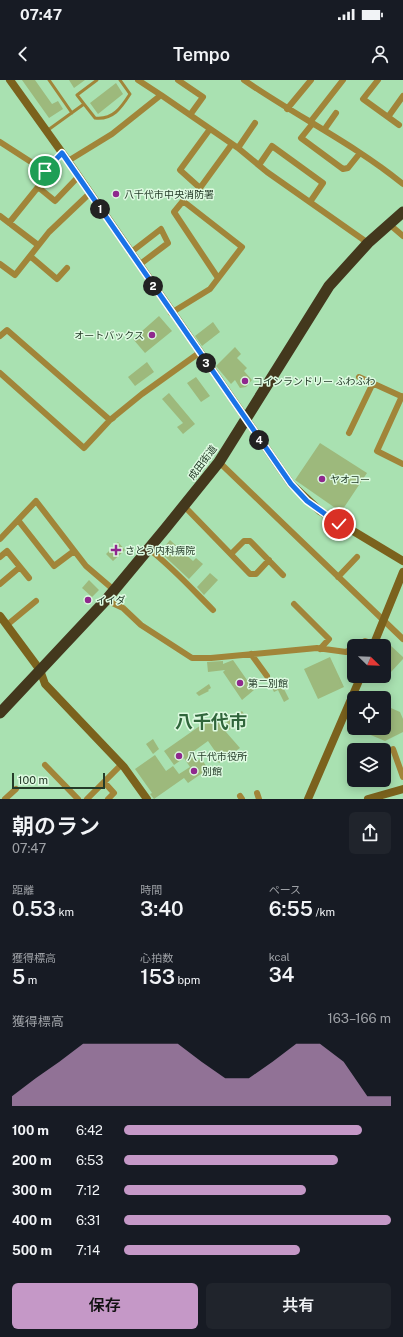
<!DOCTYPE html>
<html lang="ja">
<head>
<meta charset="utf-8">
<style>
  :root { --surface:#171b24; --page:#20242c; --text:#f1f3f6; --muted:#9ea1a6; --accent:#c598c7 }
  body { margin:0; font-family:"Public Sans","Noto Sans JP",sans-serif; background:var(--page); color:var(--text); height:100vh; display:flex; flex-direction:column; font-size:15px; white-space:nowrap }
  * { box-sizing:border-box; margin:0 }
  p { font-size:13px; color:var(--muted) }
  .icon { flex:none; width:22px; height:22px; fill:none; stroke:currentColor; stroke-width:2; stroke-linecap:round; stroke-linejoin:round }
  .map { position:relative; height:719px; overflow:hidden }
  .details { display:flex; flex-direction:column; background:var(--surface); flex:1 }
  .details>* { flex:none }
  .needle { width:26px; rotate:113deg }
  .buttons { position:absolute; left:347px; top:559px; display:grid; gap:8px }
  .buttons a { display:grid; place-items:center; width:44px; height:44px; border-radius:6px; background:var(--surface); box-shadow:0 2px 10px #0003; font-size:20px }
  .scale { position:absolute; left:12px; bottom:10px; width:93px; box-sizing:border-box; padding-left:4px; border:2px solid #253c29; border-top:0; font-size:11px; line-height:14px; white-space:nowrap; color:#253c29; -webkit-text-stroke:3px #defae1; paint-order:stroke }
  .pin { position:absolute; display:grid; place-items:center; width:34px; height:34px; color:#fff; margin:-17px; border:2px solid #fff; border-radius:50%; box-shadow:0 1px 4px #0007 }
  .km { position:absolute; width:20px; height:20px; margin:-10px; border-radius:50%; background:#222; color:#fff; font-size:11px; line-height:20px; text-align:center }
  .round { display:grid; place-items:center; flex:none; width:42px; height:42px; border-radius:6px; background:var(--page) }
  .headline { display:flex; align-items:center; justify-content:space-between; height:68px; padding:0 12px }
  h1 { font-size:22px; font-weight:600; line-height:30px }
  .figures { display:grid; grid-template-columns:repeat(3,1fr); gap:6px; height:68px; padding:4px 12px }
  .figures div { display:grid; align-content:center }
  .figures b { font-size:20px; font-weight:600 }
  .figures small { font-size:11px; font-weight:400 }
  .figures p { font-size:11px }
  .chart { height:112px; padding:8px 12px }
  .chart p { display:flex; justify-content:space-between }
  .chart svg { width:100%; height:72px; margin-top:4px; fill:var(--accent); opacity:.7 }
  .action { display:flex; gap:8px; margin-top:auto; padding:8px 12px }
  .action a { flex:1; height:46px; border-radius:6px; background:var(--accent); color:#111; font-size:16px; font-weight:600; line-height:46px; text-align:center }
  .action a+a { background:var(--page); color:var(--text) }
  ul { padding:0 12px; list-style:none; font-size:13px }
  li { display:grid; grid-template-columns:64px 48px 1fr; align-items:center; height:30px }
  li i { height:10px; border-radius:5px; background:var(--accent) }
  .status { display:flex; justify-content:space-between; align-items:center; height:28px; padding:0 20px; background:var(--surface); direction:ltr }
  .status svg { height:11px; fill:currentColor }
  header { display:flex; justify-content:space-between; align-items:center; height:52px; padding:0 12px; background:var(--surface); font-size:18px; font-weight:600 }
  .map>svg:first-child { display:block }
  .building { fill:#9db97c }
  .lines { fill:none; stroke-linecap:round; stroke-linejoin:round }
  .lane { stroke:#a18539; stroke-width:3 }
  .street { stroke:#a18539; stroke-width:6 }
  .secondary { stroke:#7b621d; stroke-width:8 }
  .highway { stroke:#43381d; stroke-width:11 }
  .route-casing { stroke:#fff; stroke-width:8 }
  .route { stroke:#1a73e8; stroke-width:5 }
  .poi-dot { fill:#8f288e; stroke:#defae1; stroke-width:1.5 }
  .labels { text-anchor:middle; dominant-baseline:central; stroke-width:3; stroke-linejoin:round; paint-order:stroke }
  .poi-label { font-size:10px; fill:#253c29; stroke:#defae1; text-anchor:start }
  .street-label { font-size:10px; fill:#253c29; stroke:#defae1 }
  .town-label { font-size:18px; font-weight:bold; fill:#30653b; stroke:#defae1 }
</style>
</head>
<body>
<div class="status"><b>07:47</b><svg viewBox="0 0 49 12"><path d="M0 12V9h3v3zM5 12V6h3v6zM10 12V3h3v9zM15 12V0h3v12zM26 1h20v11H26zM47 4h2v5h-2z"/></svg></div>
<header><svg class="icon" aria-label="back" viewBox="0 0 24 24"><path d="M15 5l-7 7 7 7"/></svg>Tempo<svg class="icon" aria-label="person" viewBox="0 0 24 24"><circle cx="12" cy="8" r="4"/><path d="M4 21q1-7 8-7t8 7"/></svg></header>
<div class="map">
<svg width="403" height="719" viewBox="0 0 403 719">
  <rect width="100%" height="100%" fill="#a9e1b1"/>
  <path class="building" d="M22 0H35L52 24 58 21 63 29 49 38Z
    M69 0H85L74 8Z
    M116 3 123 14 98 34 90 23Z
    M159 236 172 251 145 273 133 259Z
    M213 242 220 252 202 266 195 256Z
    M235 267 241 274 237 278 247 288 244 291 252 300 246 307 240 308 235 300 231 304 216 286Z
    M147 282 154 292 135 306 128 297Z
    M196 297 210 316 201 322 187 303Z
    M169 313 195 344 183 354 177 347 183 343 162 319Z
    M320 363 367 393 341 432 295 400Z
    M170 460 193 481 196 478 203 484 189 499 160 472Z
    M118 462 125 470 113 481 106 474Z
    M210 493 218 500 204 515 197 507Z
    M89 500 99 510 92 517 82 508Z
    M390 565 403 577V579L391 592 384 586V572Z
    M330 577 344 607 318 619 304 589Z
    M233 580 254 610 242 620 223 592 225 590 208 592 207 582 223 581V584Z
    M281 603 289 619 284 622 278 610 274 612 272 608Z
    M209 604 211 608 208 610 209 611 199 616 196 613Z
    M384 625 400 632 403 639V652L385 661 354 648H384Z
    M242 631 246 637 226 652 240 668 219 683 214 676 217 674 208 661 190 674 196 682 201 678 208 689 188 703 184 698 154 719 150 714 152 713 135 689 155 675 166 691 173 686 179 694 190 687 184 678 174 685 164 671 214 636 221 646Z
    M153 659 159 669 153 674 146 664Z"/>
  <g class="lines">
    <path class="lane" d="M49 0 72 33
      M84 24 77 15 97 0
      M48 50 84 24 95 38C113 40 121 28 130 14L120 0"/>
    <path class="street" d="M138 0 161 15
      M178 0 203 17 190 35
      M244 0C296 36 354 64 403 104
      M378 0 363 19 399 45
      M287 29 311 0
      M388 37 403 16
      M311 41 343 0
      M313 43 301 58 343 89 348 88 360 73
      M210 49 180 90 200 108 232 64
      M324 50 336 33
      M0 62 45 91 62 73
      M238 68 255 43
      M68 81 112 54 161 15 238 68 267 92 368 163
      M259 85 272 66 323 103 310 122
      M0 136 38 165
      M9 143 38 107 55 121 78 97
      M389 144 403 156
      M130 173 161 149 168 163 139 185
      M30 176 57 199 67 188
      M0 184 15 195 49 152 89 114
      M171 233 210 209 242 167 183 121 174 132 218 198
      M0 256 7 250 110 340 113 338
      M0 293 84 368 110 340 142 314 199 273
      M359 297 403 317
      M402 316 377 371 403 384
      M349 353 373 303
      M219 382 403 559
      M184 426 250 494H256L269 480
      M18 440 54 486 74 471
      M0 459 36 421 86 486 114 510
      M149 469C172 487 192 509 213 530
      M231 474 244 461H250L283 495
      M0 477 7 471 29 498
      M338 497 357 477
      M0 504 20 487
      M106 520 123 528 141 545 192 578H211L317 568 346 572 354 568
      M294 524 329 559 320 569
      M7 545 36 521
      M357 566 365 561 374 564
      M251 574 267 596
      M393 669 403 697
      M45 685 78 719
      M104 702 114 713 108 719
      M257 713 259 719
      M240 716 242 719
      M5 719 16 709
      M87 719 122 684"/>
    <path class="secondary" d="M10 0 68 81 291 404 320 431 403 481
      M0 536 40 590 45 604 124 687 147 719
      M373 566 403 492
      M308 719 361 596
      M368 719 403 709"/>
    <path class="highway" d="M0 633 106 520 165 449 219 382 329 206 368 163 403 132"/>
  </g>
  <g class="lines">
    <defs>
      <path id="route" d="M45 91 62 73 291 404 307 421 339 444"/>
    </defs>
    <use href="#route" class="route-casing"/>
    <use href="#route" class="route"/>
  </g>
  <g class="poi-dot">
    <circle cx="116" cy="114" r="4"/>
    <circle cx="152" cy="255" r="4"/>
    <circle cx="245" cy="301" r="4"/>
    <circle cx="322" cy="399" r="4"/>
    <path d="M114 464h4v4h4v4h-4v4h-4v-4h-4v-4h4z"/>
    <circle cx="88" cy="520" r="4"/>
    <circle cx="240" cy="603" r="4"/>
    <circle cx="179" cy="676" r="4"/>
    <circle cx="194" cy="691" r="4"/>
  </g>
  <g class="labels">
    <g class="poi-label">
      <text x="124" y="114">八千代市中央消防署</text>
      <text x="144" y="255" text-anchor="end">オートバックス</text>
      <text x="253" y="301">コインランドリー ふわふわ</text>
      <text x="330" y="399">ヤオコー</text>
      <text x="125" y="470">さとう内科病院</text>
      <text x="96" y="520">イイダ</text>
      <text x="248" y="603">第二別館</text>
      <text x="187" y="676">八千代市役所</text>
      <text x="202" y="691">別館</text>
    </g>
    <g class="street-label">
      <text transform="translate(202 382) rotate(-53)">成田街道</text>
    </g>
    <g class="town-label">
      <text x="211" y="641">八千代市</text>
    </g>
  </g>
</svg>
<div class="buttons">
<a><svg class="needle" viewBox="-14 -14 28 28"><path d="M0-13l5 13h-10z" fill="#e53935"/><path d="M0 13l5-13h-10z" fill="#9ea1a6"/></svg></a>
<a><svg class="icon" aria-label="locate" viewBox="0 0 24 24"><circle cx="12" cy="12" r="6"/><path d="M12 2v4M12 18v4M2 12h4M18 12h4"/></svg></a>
<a><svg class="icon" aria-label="layers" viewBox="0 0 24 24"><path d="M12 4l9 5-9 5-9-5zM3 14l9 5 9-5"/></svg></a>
</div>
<div class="scale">100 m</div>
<div class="pin" style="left:45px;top:91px;background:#1e9e55"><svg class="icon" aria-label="arrive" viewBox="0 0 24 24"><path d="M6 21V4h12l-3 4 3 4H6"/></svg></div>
<div class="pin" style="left:339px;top:444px;background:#d93025"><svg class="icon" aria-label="check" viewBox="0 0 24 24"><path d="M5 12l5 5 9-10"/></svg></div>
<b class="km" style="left:100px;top:129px">1</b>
<b class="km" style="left:153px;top:206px">2</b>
<b class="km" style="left:206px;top:283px">3</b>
<b class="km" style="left:259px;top:360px">4</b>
</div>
<section class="details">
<div class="headline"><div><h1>朝のラン</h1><p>07:47</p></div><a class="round"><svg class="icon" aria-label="share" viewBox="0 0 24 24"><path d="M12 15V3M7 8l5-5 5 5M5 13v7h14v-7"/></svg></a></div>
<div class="figures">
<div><p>距離</p><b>0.53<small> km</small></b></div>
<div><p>時間</p><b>3:40</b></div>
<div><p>ペース</p><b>6:55<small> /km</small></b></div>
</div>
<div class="figures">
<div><p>獲得標高</p><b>5<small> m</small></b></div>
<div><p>心拍数</p><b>153<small> bpm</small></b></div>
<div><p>kcal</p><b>34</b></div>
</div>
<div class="chart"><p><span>獲得標高</span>163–166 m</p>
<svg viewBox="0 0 160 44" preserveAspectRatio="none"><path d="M0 44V38L10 27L20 17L30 6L40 6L50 6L60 6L70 6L80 17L90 27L100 27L110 17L120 6L130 6L140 17L150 38L160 38V44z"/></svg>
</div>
<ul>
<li><b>100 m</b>6:42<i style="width:89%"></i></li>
<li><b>200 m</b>6:53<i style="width:80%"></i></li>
<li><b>300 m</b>7:12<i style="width:68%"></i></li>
<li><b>400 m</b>6:31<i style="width:100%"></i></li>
<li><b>500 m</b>7:14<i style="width:66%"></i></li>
</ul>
<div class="action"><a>保存</a><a>共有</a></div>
</section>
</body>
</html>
